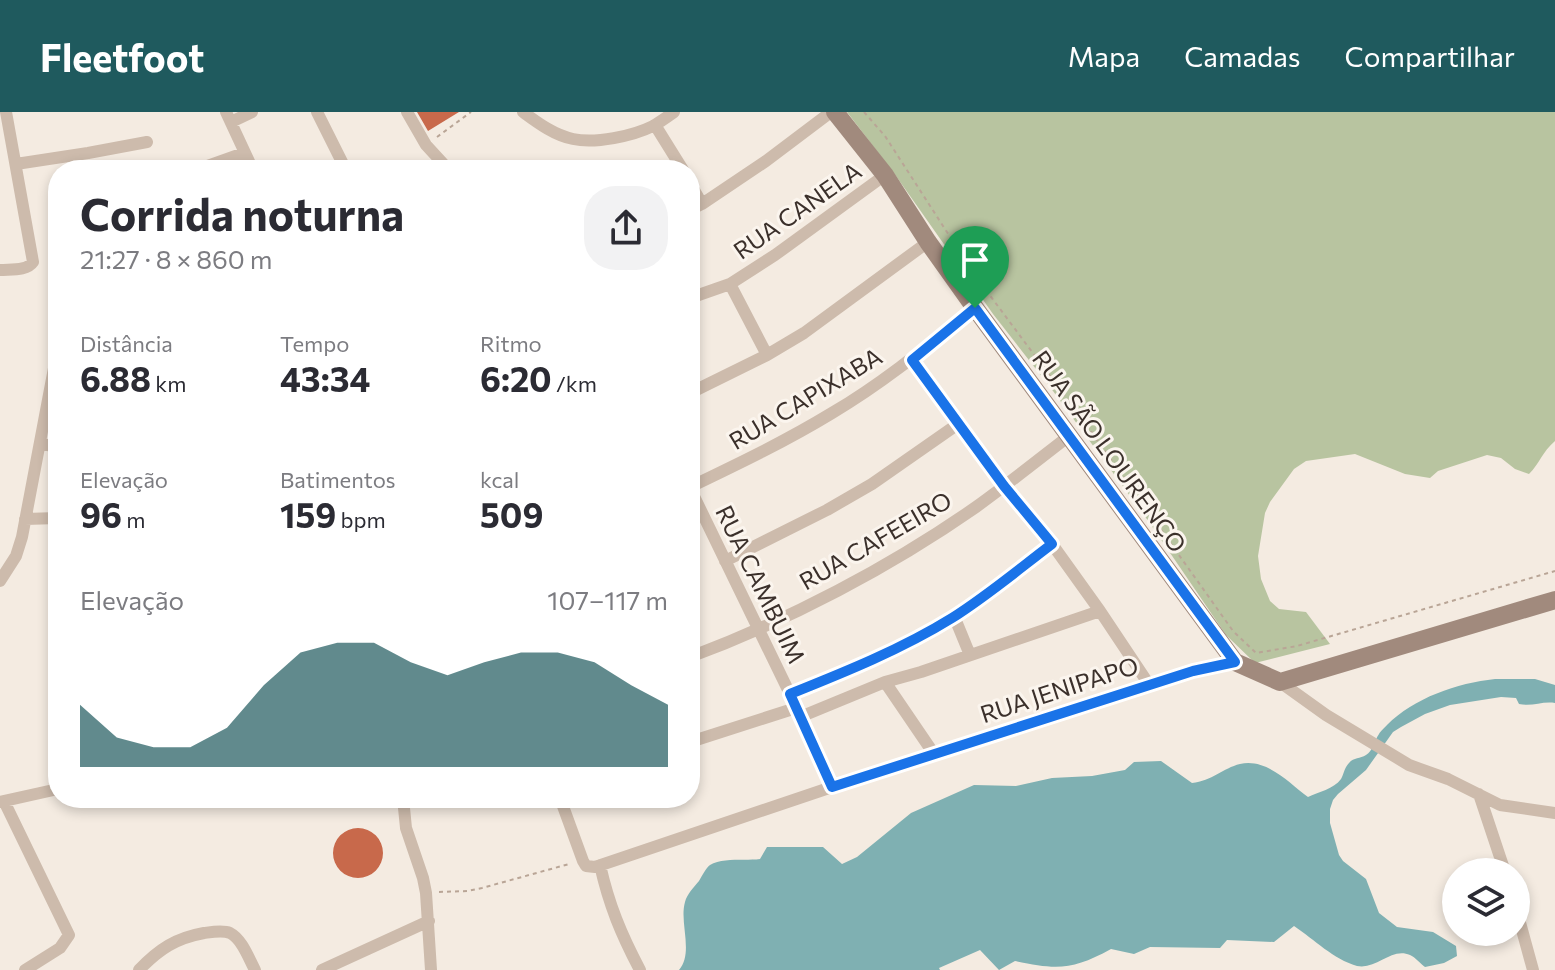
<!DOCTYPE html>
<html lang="pt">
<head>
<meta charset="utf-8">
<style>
  :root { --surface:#fff; --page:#f2f2f3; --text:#2b2b33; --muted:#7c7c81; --accent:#1f5a5e }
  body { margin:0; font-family:Commissioner,sans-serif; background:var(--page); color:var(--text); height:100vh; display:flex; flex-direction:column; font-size:30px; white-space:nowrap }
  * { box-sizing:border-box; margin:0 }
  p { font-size:26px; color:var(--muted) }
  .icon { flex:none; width:44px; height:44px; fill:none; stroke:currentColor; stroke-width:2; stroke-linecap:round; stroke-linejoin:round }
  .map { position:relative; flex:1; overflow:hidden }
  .details { position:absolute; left:48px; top:48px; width:652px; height:648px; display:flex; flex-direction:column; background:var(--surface); border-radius:32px; box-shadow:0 4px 12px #0003 }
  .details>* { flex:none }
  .tools { position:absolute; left:1442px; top:746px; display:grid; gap:16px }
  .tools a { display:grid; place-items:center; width:88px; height:88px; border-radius:50%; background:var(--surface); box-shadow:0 4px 12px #0003; font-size:40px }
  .pin { position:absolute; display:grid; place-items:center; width:68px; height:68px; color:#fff; margin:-82px -34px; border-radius:50% 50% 50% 0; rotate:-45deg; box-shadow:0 0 8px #0007 }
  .pin .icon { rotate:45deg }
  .round { display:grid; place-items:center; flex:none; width:84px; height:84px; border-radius:32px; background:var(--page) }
  .headline { display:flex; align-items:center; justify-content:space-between; height:136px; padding:0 32px }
  h1 { font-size:44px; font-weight:700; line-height:60px }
  .metrics { display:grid; grid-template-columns:repeat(3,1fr); gap:12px; height:136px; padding:8px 32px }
  .metrics div { display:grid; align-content:center }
  .metrics b { font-size:34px; font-weight:700 }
  .metrics small { font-size:22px; font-weight:400 }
  .metrics p { font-size:22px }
  .chart { height:224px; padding:16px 32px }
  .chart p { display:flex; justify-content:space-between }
  .chart svg { width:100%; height:144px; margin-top:8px; fill:var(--accent); opacity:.7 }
  header { display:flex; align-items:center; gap:48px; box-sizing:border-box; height:112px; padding:0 40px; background:var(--accent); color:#fff }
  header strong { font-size:38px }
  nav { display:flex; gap:44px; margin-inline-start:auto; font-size:28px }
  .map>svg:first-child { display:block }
  .green { fill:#b8c4a0 }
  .water { fill:#7fb0b2 }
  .building { fill:#c8694b }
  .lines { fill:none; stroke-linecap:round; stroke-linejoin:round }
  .path { stroke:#b9a596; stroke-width:2; stroke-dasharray:4 4; stroke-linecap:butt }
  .street { stroke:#cdbbac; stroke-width:12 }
  .secondary { stroke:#a18a7d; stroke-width:18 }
  .route-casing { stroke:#fff; stroke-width:16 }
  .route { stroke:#1a73e8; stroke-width:10 }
  .labels { text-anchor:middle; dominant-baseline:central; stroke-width:6; stroke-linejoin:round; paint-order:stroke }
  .street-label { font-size:24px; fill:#3b302b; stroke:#fbf5ee }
</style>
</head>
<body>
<header>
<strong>Fleetfoot</strong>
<nav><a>Mapa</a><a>Camadas</a><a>Compartilhar</a></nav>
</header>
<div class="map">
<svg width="1555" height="858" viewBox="0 0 1555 858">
  <rect width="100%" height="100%" fill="#f4ebe1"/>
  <path class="green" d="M847 0H1555V329C1542 340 1540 351 1529 362L1515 357 1501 346 1487 343 1438 359 1430 366 1405 362 1355 342 1306 349 1294 357 1270 390 1265 401 1258 444 1261 467 1270 489 1279 497 1306 500 1330 532 1255 551 1226 523 1149 410 1053 279 993 202 896 64Z"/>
  <path class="water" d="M1495 567H1535L1555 573V591C1542 589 1532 595 1519 592L1516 586 1501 585 1450 593 1425 602 1401 615 1393 620 1366 658 1338 682 1333 688 1330 697V711L1339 743 1343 749 1366 767 1379 801 1397 815 1433 820 1456 834 1457 844 1444 851 1425 855C1421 852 1415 845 1410 843 1391 835 1377 858 1357 854 1333 847 1315 828 1294 814L1274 830 1227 828 1220 836 1150 835 1134 842 1111 837C1073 858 1057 858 1015 849L999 858 980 838 939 856 940 858H679C694 840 679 811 685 790 687 782 694 775 699 769 702 764 706 756 710 753 723 745 746 749 760 747L767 735H823L842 752 857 745 911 701 974 673 1016 674 1052 666 1092 664 1125 658 1134 650 1161 649 1192 671C1212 669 1223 656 1240 652 1267 646 1289 671 1308 685 1318 680 1334 677 1341 667 1344 662 1344 656 1349 651 1354 645 1360 647 1366 643 1373 639 1374 629 1379 622 1380 620 1385 615 1387 613 1414 586 1457 571 1495 567Z"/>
  <path class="building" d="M417 0H459L428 19Z
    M333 741a25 25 0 1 1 50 0a25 25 0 1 1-50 0Z"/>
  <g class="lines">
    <path class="path" d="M864 0 885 24 974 162 1085 311 1233 519 1256 541 1297 534 1555 459
      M437 25 471 0
      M439 780 467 779 482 776 569 752"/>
    <path class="street" d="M226 0 253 58
      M317 0 346 58
      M407 0 426 33 449 58
      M523 0C538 11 554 23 573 27 595 32 633 24 653 14 660 10 667 5 674 0
      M231 10 252 0
      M655 13 683 58
      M16 52 88 41 147 30
      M202 56 244 41
      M690 71 702 92
      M690 98 702 92 766 49 831 0
      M0 158C11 157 27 159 33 150L6 0
      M730 172 767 243
      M690 186 730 172 775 143 885 63
      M912 248 1004 374 1052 432 1100 499 1150 574
      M690 281 767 243 804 221 928 130
      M41 331 58 336
      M690 375C738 352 786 329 832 301 883 271 929 233 975 196
      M690 376 790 582 832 675
      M25 407 58 406
      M725 449 827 398 872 372 958 312
      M0 469 16 444 22 425 58 235
      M954 504 970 543
      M690 545C789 508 890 455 976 395 1008 372 1038 348 1069 324
      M885 570 934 642
      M1280 570 1326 603 1409 653 1448 667 1500 693 1555 701
      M790 582C838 563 886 543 931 518 974 494 1013 462 1052 432
      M800 605 885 570 921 560 1100 499
      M690 630 796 596
      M1479 682 1505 760
      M403 686 406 716 423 766 426 781 431 858
      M560 686 583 749 586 754 595 755 832 675 1193 559 1235 550
      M4 689 69 823 60 836 25 858
      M0 690 58 677
      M600 753C609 793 621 822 640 858
      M1516 796 1533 858
      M139 858C159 837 176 826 204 821 212 820 223 818 230 821 242 827 249 847 255 858
      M322 858 429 809"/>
    <path class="secondary" d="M835 0 885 63 928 130 975 196 1235 550 1280 570 1555 488"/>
  </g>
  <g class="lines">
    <defs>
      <path id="route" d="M975 196 1235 550 1193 559 832 675 790 582C845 560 902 537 952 506 987 484 1019 457 1052 432L1004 374 912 248Z"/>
    </defs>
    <use href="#route" class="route-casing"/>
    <use href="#route" class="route"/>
  </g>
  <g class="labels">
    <g class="street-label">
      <text transform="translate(797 98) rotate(-35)">RUA CANELA</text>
      <text transform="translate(805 286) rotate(-31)">RUA CAPIXABA</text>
      <text transform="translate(1110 339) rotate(54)">RUA SÃO LOURENÇO</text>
      <text transform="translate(875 428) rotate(-30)">RUA CAFEEIRO</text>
      <text transform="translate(761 472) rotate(64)">RUA CAMBUIM</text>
      <text transform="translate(1059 577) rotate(-18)">RUA JENIPAPO</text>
    </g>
  </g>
</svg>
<div class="tools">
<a><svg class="icon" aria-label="layers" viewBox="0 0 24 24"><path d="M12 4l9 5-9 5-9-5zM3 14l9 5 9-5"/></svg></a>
</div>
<div class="pin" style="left:975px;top:196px;background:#1e9e55"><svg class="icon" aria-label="arrive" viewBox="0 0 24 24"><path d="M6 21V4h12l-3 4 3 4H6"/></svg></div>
<section class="details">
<div class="headline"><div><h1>Corrida noturna</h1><p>21:27 · 8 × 860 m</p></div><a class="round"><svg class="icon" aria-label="share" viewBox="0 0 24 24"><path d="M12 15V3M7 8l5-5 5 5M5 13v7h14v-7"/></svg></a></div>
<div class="metrics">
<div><p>Distância</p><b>6.88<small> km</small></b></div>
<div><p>Tempo</p><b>43:34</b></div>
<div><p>Ritmo</p><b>6:20<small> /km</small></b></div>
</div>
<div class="metrics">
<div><p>Elevação</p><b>96<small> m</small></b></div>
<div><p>Batimentos</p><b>159<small> bpm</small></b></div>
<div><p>kcal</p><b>509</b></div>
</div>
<div class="chart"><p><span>Elevação</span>107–117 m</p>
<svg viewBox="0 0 160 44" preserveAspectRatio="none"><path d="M0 44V25L10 35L20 38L30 38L40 32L50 19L60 9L70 6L80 6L90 12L100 16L110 12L120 9L130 9L140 12L150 19L160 25V44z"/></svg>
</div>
</section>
</div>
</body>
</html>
